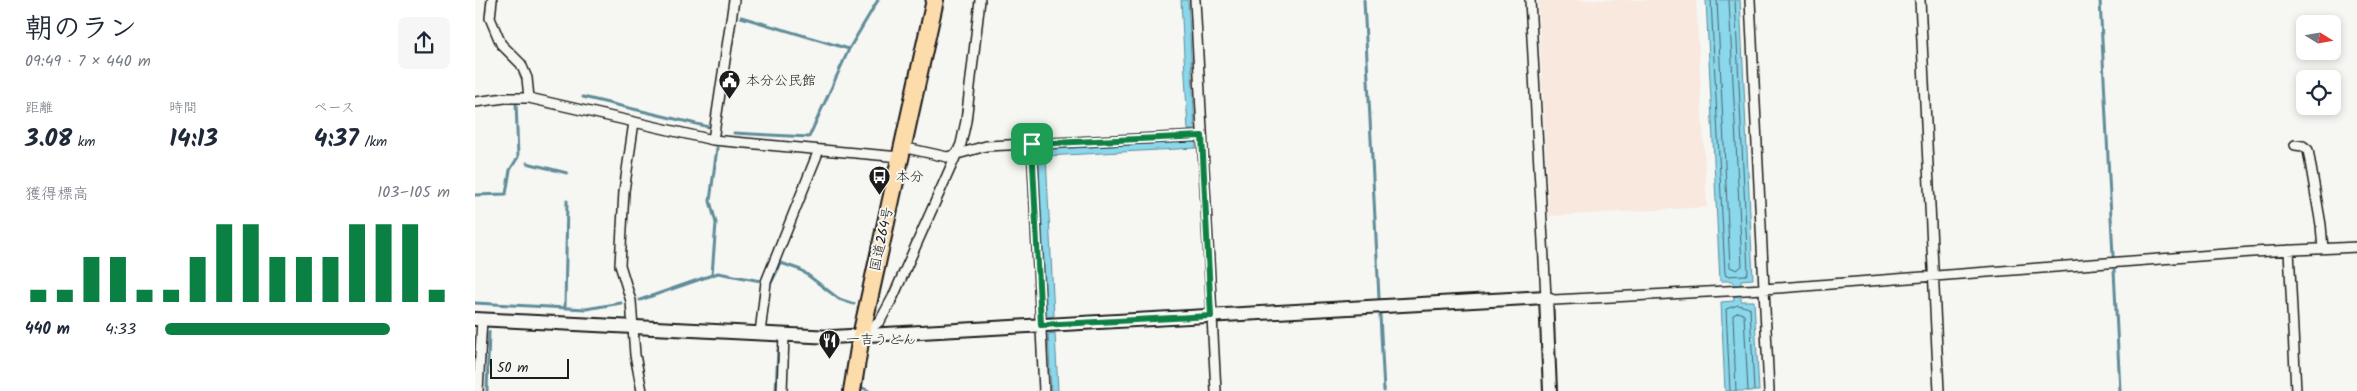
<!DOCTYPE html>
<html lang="ja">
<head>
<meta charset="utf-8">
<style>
  :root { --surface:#fff; --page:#f6f6f7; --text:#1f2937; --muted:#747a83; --accent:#0b8043 }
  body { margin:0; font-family:Kalam,"Klee One",sans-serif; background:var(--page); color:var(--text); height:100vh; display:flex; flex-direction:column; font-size:19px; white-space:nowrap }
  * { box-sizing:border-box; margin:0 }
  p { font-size:16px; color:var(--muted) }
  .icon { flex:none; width:28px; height:28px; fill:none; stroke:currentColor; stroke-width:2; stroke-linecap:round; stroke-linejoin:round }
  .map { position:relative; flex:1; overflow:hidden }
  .drawer { display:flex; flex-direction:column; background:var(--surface); width:475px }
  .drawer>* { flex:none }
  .needle { width:32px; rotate:101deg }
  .fabs { position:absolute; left:1821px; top:15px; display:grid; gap:10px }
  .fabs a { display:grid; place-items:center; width:45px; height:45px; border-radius:8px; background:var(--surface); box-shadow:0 2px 8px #0003; font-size:25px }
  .scale { position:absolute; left:15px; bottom:12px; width:79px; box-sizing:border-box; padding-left:5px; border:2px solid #1c1c1c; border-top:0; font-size:14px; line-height:18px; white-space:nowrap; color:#1c1c1c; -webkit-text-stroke:4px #f6f6f2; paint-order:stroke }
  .pin { position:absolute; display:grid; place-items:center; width:42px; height:42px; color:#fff; margin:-21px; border-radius:10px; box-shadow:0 2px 8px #0006 }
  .round { display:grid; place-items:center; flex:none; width:52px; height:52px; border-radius:8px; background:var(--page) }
  .summary { display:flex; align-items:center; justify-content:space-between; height:85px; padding:0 25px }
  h1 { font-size:28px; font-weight:700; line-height:38px }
  .metrics { display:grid; grid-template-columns:repeat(3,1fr); gap:8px; height:85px; padding:5px 25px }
  .metrics div { display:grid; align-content:center }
  .metrics b { font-size:25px; font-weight:700 }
  .metrics small { font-size:14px; font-weight:400 }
  .metrics p { font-size:14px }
  .chart { height:140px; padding:10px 25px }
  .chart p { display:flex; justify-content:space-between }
  .chart svg { width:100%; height:90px; margin-top:5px; stroke:var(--accent); stroke-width:6 }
  ul { padding:0 25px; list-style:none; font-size:16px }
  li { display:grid; grid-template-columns:80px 60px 1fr; align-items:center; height:38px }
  li i { height:12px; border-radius:6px; background:var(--accent) }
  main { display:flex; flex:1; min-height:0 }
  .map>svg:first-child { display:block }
  .built { fill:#f8e8dd }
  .water { fill:#8bd7eb; stroke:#5f8c98 }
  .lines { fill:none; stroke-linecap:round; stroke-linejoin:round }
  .shore { stroke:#48676f; stroke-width:1 }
  .stream { stroke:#5f8c98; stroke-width:3 }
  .street-casing { stroke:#1c1c1c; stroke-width:12 }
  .secondary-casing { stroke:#1c1c1c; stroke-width:16 }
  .highway-casing { stroke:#1c1c1c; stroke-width:20 }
  .street { stroke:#f6f6f2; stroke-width:9 }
  .secondary { stroke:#f6f6f2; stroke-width:12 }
  .highway { stroke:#fddcac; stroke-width:16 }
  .route-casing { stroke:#fff; stroke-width:10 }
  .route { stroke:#0b8043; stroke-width:6 }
  .labels { text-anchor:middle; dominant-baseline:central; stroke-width:4; stroke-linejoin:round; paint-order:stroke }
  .poi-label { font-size:14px; fill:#1c1c1c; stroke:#f6f6f2; text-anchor:start }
  .street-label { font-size:14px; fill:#1c1c1c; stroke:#f6f6f2 }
</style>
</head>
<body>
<main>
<section class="drawer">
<div class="summary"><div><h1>朝のラン</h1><p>09:49 · 7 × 440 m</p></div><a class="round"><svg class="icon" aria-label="share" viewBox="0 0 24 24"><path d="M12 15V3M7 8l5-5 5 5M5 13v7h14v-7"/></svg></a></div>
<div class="metrics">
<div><p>距離</p><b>3.08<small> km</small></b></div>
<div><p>時間</p><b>14:13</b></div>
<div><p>ペース</p><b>4:37<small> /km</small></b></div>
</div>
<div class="chart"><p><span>獲得標高</span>103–105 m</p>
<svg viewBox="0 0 160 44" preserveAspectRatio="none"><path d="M5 44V38M15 44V38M25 44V22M35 44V22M45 44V38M55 44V38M65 44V22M75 44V6M85 44V6M95 44V22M105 44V22M115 44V22M125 44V6M135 44V6M145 44V6M155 44V38"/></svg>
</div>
<ul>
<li><b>440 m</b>4:33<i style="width:79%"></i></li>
</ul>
</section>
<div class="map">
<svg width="1882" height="391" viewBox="0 0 1882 391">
  <rect width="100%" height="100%" fill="#f6f6f2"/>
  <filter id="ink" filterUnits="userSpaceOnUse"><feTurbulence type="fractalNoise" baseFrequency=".02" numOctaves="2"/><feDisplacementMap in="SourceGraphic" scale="10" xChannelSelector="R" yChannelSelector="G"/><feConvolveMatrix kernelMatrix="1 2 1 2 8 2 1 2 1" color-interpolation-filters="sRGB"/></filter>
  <g filter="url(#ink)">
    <path class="built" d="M1063 0H1221L1232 207 1074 216Z"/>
    <path class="water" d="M706 0H713L720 130H713Z
      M1231 0H1265L1278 279 1266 280V301H1279L1284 391H1250L1246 302 1259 301 1258 281H1245Z
      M721 141V148L571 156 579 316 572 317 563 150Z
      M580 333 583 391H576L573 334Z"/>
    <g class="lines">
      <path class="shore" d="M1236 0 1250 273 1251 276 1271 275 1273 272 1260 0
        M1242 0 1255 267 1262 270 1267 266 1254 0
        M1255 391 1251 309 1263 305 1275 308 1279 391
        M1261 391 1258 315 1264 312 1269 315 1273 391"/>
      <path class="stream" d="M889 0 904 298
        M1625 0 1638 256
        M266 17 374 49
        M108 97 234 127
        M259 133 334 137 374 49 403 0
        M52 163 92 173
        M0 195 31 194 35 170 43 157 41 101
        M1639 270 1645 391
        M237 275 241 223 235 201 242 148
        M296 283 306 263 326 270 364 299 379 304
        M165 300 243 273 286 281
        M0 303 111 309 146 303
        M90 308 92 201
        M905 315 909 391
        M388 388 394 391
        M12 391 14 332
        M301 391 303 349"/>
      <defs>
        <path id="street" d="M17 0 15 18 26 44 46 64 52 78 54 98
          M720 0 741 391
          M1055 0 1071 297 1079 300 1289 289 1777 252 1882 247
          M1275 0 1294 391
          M1445 0 1464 391
          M0 102 30 98H54L238 140 425 157
          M159 122 149 191 145 265 156 301 160 355 167 391
          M238 140 259 0
          M557 144 569 391
          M1820 145 1828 146 1833 150 1846 225 1848 249
          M427 147 472 157 511 146 727 136
          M1814 250 1821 391
          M285 333 291 282 344 150
          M388 334 405 321 418 297 486 144 491 121 505 0
          M3 391 7 319
          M307 391 309 335"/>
        <path id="secondary" d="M0 319 357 337 1071 297 1075 391"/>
        <path id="highway" d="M377 391 386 336 460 0"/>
      </defs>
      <use href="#street" class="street-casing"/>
      <use href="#secondary" class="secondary-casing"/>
      <use href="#highway" class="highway-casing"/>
      <use href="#street" class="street"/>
      <use href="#secondary" class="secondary"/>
      <use href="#highway" class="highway"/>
    </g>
  </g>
  <g class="lines" filter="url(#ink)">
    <defs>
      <path id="route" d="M727 136 736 316 566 325 557 144Z"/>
    </defs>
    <use href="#route" class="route-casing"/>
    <use href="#route" class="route"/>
  </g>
  <defs>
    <symbol id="civic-pin" viewBox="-11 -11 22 30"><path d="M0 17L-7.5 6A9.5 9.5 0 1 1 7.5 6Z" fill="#1c1c1c" stroke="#f6f6f2"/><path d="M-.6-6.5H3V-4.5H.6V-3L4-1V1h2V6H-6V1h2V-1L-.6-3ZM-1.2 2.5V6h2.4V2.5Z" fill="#fff"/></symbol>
    <symbol id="bus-pin" viewBox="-11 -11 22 30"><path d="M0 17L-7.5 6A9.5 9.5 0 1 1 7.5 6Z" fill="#1c1c1c" stroke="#f6f6f2"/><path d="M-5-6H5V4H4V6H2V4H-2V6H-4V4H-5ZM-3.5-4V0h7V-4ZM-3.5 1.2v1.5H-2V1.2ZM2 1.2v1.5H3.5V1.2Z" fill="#fff"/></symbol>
    <symbol id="restaurant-pin" viewBox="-11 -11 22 30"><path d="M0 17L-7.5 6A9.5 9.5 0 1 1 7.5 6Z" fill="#1c1c1c" stroke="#f6f6f2"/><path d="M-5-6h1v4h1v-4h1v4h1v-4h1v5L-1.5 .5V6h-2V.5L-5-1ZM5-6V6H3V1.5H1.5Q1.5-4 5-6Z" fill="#fff"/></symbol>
  </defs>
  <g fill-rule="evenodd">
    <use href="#civic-pin" x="242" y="68" width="25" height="34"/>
    <use href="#bus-pin" x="392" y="164" width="25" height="34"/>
    <use href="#restaurant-pin" x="342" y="328" width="25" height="34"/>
  </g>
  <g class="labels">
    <g class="poi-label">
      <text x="271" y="81">本分公民館</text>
      <text x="421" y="177">本分</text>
      <text x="371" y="340">一吉うどん</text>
    </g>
    <g class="street-label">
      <text transform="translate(407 239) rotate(-78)">国道264号</text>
    </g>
  </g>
</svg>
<div class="fabs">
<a><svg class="needle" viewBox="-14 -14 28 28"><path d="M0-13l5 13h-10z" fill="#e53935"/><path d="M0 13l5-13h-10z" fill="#747a83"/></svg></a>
<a><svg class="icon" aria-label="locate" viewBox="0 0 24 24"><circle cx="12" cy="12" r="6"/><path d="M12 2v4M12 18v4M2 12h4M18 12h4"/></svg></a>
</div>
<div class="scale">50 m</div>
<div class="pin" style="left:557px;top:144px;background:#1e9e55"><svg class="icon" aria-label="arrive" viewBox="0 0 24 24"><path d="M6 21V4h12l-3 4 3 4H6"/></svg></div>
</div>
</main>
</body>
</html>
